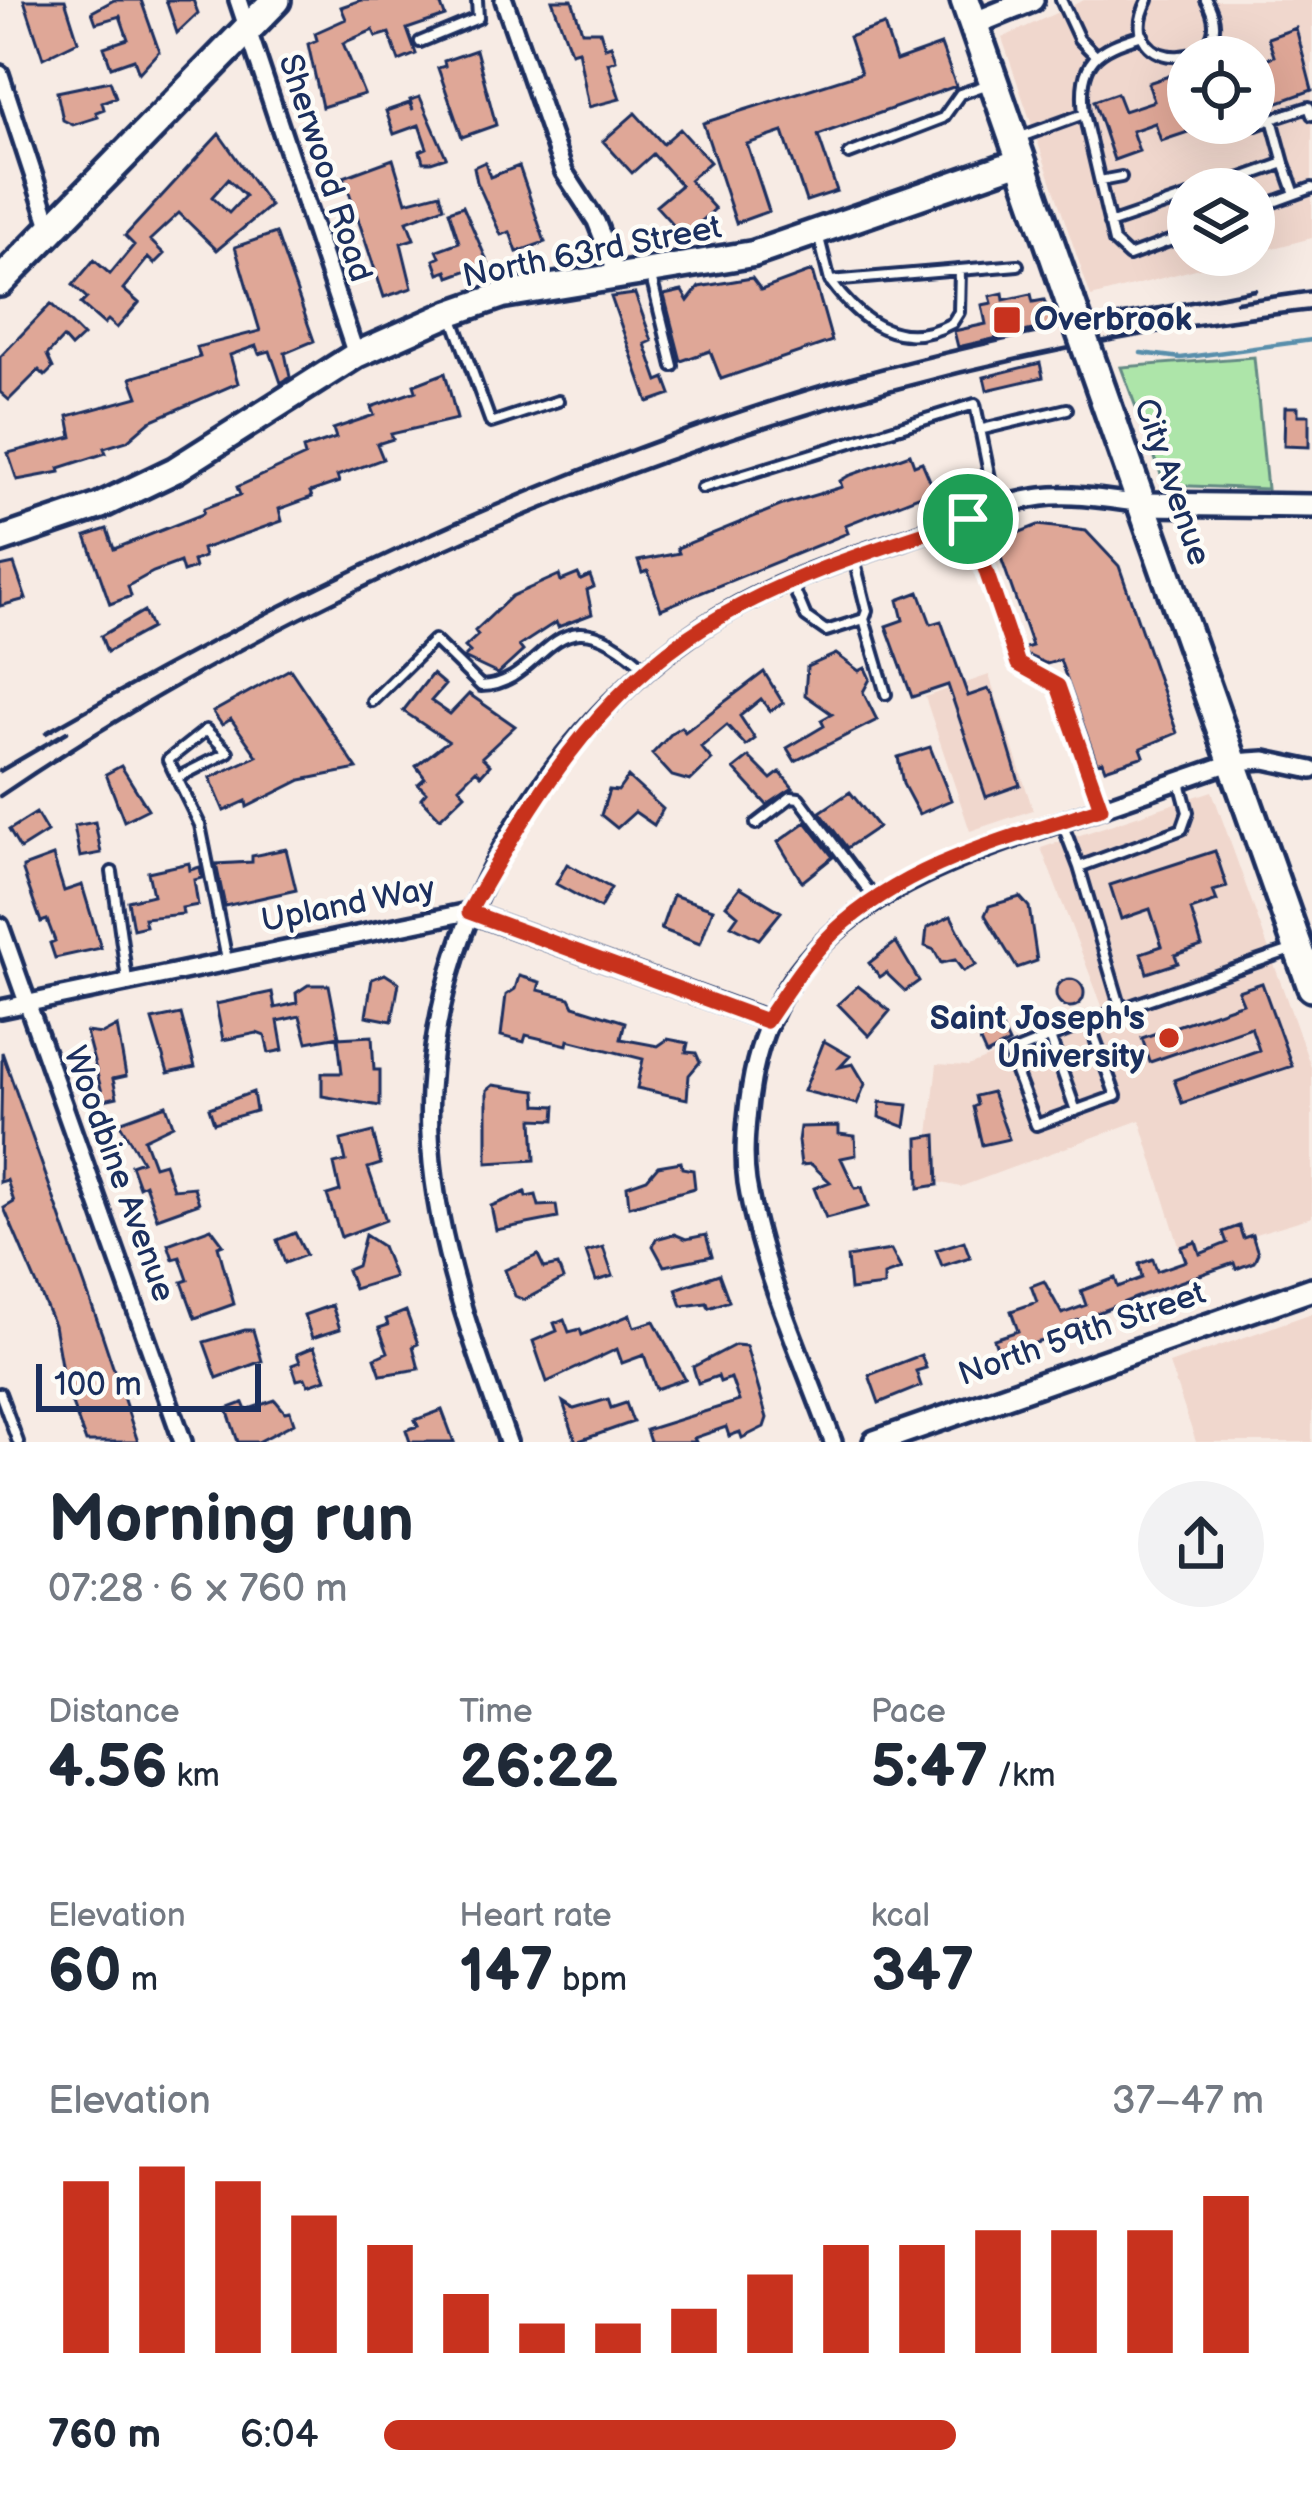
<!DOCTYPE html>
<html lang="en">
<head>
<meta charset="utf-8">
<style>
  :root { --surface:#fff; --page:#f2f2f3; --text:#1f2937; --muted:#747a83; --accent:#c8321e }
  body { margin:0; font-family:"Balsamiq Sans",sans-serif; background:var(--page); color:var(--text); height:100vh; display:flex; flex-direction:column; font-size:45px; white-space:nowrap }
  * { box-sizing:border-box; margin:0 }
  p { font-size:39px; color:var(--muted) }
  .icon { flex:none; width:66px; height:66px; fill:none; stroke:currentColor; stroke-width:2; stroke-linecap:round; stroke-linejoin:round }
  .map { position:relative; height:1442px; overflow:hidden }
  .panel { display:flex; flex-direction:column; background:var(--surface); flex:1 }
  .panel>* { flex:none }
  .tools { position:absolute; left:1167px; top:36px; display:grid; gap:24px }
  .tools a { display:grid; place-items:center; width:108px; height:108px; border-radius:50%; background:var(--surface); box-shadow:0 12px 48px #0002; font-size:60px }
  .scale { position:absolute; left:36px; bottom:30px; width:225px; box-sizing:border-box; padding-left:12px; border:6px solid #1b2f5e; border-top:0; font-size:33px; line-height:42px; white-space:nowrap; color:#1b2f5e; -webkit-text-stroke:9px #fdfcf7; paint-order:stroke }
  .pin { position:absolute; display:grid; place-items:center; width:102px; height:102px; color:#fff; margin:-51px; border:6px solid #fff; border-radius:50%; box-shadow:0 3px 12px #0007 }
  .round { display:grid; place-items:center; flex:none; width:126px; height:126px; border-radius:63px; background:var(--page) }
  .head { display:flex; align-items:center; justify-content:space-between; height:204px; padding:0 48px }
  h1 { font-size:66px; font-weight:700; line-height:90px }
  .metrics { display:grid; grid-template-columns:repeat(3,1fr); gap:18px; height:204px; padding:12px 48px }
  .metrics div { display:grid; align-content:center }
  .metrics b { font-size:60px; font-weight:700 }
  .metrics small { font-size:33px; font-weight:400 }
  .metrics p { font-size:33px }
  .chart { height:336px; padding:24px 48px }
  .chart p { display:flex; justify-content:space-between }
  .chart svg { width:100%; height:216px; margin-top:12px; stroke:var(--accent); stroke-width:6 }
  ul { padding:0 48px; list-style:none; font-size:39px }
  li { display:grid; grid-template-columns:192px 144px 1fr; align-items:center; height:90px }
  li i { height:30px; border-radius:15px; background:var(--accent) }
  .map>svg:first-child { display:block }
  .built { fill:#f0d7cd; fill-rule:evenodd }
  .green { fill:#ade5a9; stroke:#648a84; stroke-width:3 }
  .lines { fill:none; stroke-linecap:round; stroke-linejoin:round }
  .stream { stroke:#588eab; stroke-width:4.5 }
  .building { fill:#dfa797; stroke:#1b2f5e; stroke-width:3; fill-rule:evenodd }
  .lane-casing { stroke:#1b2f5e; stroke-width:16 }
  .street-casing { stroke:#1b2f5e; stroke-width:24 }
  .secondary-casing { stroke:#1b2f5e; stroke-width:30 }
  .primary-casing { stroke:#1b2f5e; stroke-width:33 }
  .highway-casing { stroke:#1b2f5e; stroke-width:36 }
  .lane { stroke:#fdfcf7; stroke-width:8 }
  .street { stroke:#fdfcf7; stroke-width:15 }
  .secondary { stroke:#fdfcf7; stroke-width:21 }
  .primary { stroke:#fdfcf7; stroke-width:24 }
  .highway { stroke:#fdfcf7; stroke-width:27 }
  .rail { stroke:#1b2f5e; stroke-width:4.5 }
  .highway-bridge-casing { stroke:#1b2f5e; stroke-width:36; stroke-linecap:butt }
  .highway-bridge { stroke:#fdfcf7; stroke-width:27 }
  .route-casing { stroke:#fff; stroke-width:24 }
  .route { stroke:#c8321e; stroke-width:15 }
  .poi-dot { fill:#c8321e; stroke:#fdfcf7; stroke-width:4.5 }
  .labels { text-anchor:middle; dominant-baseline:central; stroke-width:9; stroke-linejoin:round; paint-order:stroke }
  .street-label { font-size:33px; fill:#1b2f5e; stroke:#fdfcf7 }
  .poi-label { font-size:33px; font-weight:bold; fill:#1b2f5e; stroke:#fdfcf7; text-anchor:start }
</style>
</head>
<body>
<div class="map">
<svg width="1312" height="1442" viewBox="0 0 1312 1442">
  <rect width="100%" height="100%" fill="#f7ebe4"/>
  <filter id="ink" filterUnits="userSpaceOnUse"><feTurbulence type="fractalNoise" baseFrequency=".00833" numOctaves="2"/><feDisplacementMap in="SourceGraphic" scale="24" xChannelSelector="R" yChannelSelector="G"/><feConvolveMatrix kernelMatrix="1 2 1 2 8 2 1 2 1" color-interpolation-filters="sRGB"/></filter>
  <g filter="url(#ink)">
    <path class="built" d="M1084 0H1312V238L1254 253V189H1188V255H1248L1091 297 1002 38ZM1188 57H1254V123H1188Z
      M989 675 1033 810 970 831 925 697Z
      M1212 791 1312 1070V1217L1182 1256 1140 1120 960 1187 924 1179 937 1064 968 1066 1104 1011 1041 848Z
      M1312 1313V1442H1196L1169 1364Z"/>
    <path class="green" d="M1254 357 1267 489 1165 485 1121 367Z"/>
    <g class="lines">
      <path class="stream" d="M1141 353 1181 358 1312 340"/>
    </g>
    <path class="building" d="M24 0H65L78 41 43 58Z
      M114 0H141L159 51 139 73 134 59 111 67 104 47 128 39 120 16 96 23 92 12Z
      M166 0H193L198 13 177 33Z
      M361 0H439L445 16 407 29 416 54 399 61 389 33 376 37 373 30 343 43 364 94 322 107 308 44 317 40 315 33 346 19 341 7Z
      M552 0H572L582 31H600L605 47 611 45 616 60 608 63 620 99 589 107 578 50 571 52Z
      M884 25 896 61 941 45 956 86 818 135 837 191 806 201 783 132 747 144 769 211 736 223 703 123 861 73 849 37Z
      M1296 28 1312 90 1254 111V63L1274 56 1268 38Z
      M476 50 496 125 462 137 438 68 445 66 444 61Z
      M1172 75 1178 93 1188 90V114L1182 116 1188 132 1161 141 1155 123 1132 131 1139 151 1114 160 1094 101 1117 93 1124 111 1154 101 1148 83Z
      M110 81 116 97 102 102 104 109 96 112 98 117 73 125 63 120 57 92Z
      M420 97 446 157 431 162H423L420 151 427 148 419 125 394 134 386 111 409 103 413 110 410 100Z
      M635 113 663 144 680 129 710 162 689 180 715 209 684 237 656 206 681 185 653 154 632 173 603 141Z
      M219 134 270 206 217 250 179 213 150 240 164 254 154 264 148 258 123 289 139 303 117 328 108 320 104 324 81 304 87 298 73 285 94 260 110 274 134 245 125 236ZM228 179 245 196 229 213 212 197Z
      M393 159 406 202 440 193 444 207 407 221 414 239 401 243 412 288 384 297 344 177Z
      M485 162 490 177 519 166 545 242 517 252 510 232 501 235 477 182 474 167Z
      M463 206 488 263 449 277 447 271 439 274 434 260 440 257 437 250 459 242 449 211Z
      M276 233 314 341 285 353 290 377 281 383 270 351 259 354 256 346 230 355 238 383 150 421 127 441 104 448 106 453 59 468 60 472 17 480 8 453 72 437 68 416 138 397 131 378 200 357 197 347 260 331 235 247Z
      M812 271 832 341 721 379 710 351 681 361 664 295 682 291 688 301 699 287 752 278 761 290Z
      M1003 293 1004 300 1031 294 1033 302 1044 300 1054 325 958 347 954 331 986 324 982 305 992 303 990 296Z
      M635 294 652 341 645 344 658 381 665 378 671 394 648 402 611 297Z
      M51 304 83 336 71 347 63 338 47 355 53 368 45 376 39 370 9 400 0 392V357Z
      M1040 363 1043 377 987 390 984 377Z
      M445 373 457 419 391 434 393 439 377 444 383 459 337 476 339 482 310 492 312 497 279 509 282 521 202 549 204 557 193 561 195 568 183 572 180 562 153 572 128 586 131 596 110 604 86 536 107 529 114 549 203 514 204 508 240 495 237 487 305 456 303 449 336 438 333 429 374 415 371 407 416 391 414 385Z
      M1285 407H1298V415H1309V447L1284 446Z
      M910 454 914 465 922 462 934 490 845 525 848 533 661 609 648 571 642 573 638 561 679 553 677 548 785 504 842 487 840 481 848 476Z
      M1038 525 1086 531 1119 566 1177 733 1141 748 1144 756 1105 769 1102 761 1097 763 1060 660 1047 664 1024 654 1022 649 1032 646 998 549 1000 540Z
      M14 564 26 599 0 606V567Z
      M578 574 581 580 590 576 594 587 587 590 592 614 558 627 556 622 519 646 523 651 498 674 464 658 470 652 465 647 478 635 475 631 512 596 559 575 561 581Z
      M919 592 931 624 941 621 968 696 988 689 993 695 1020 785 986 797 948 685 912 697 886 626 903 620 898 600Z
      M144 611 151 628 107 652 101 636Z
      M836 654 859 671 865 668 870 679 863 692 877 720 795 761 787 748 824 726 821 720 832 714 805 695 807 667Z
      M290 669 357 769 301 780 247 807 246 801 224 811 210 778 257 756 231 719 222 725 213 712Z
      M764 672 783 703 770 711 761 699 740 716 755 739 746 746 727 725 701 747 712 760 690 781 672 776 652 754 673 732 681 727 685 732Z
      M432 674 445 685 431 701 450 714 469 694 515 726 482 757 490 765 481 775 476 770 459 787 465 794 440 818 421 798 426 792 418 784 425 778 416 766 448 741 403 711Z
      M930 747 951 800 919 814 903 784 898 757Z
      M749 757 771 779 780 772 793 788 767 805 734 769Z
      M121 766 148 809 124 821 106 774Z
      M628 777 663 809 654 825 635 812 617 828 601 815 609 790 618 791Z
      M850 792 878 827 847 848 820 812Z
      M36 813 47 832 20 849 9 830Z
      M95 822 101 853 80 857 74 826Z
      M806 822 833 857 802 882 778 842Z
      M286 849 296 890 225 906 216 864 252 862V856Z
      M1215 851 1227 887 1213 891 1217 901 1191 910 1202 946 1175 955 1178 963 1147 973 1141 953 1162 946 1150 909 1121 919 1110 885Z
      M53 856 64 891 82 885 101 948 55 958 50 943 55 941 47 920 41 922 23 871V867Z
      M189 863 190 870 200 867 202 878 194 880 198 905 182 908 183 914 144 918 146 926 133 929 128 901 153 895 148 872Z
      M567 864 611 888 600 908 556 884Z
      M740 887 781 912 759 939 731 925 738 915 726 905Z
      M673 895 713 909 700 944 661 929Z
      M1020 897 1029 907 1037 961 1017 968 985 915 989 906Z
      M951 916 976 965 963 971 955 960 941 963 934 950 925 946 927 928Z
      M896 942 919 981 905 991 886 973 880 977 869 963Z
      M385 974 399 983 392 1021 366 1016 372 979Z
      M519 976 540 982 538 990 570 998 574 1006 625 1022 621 1039 658 1046 668 1039 688 1043 686 1052 696 1053 700 1062 689 1075 687 1099 637 1088 643 1059 568 1040 567 1045 526 1035 524 1042 501 1036 506 995 515 989Z
      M1056 993a14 14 0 1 1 28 0a14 14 0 1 1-28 0Z
      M1262 983 1292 1066 1182 1103 1174 1080 1259 1050 1251 1027 1150 1062 1142 1038 1243 1003 1238 991Z
      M308 985H329L339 1036 307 1042 300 1016 278 1021 283 1050 269 1053 265 1036 257 1033 223 1040 216 1004 272 992 275 1008 297 1003 296 993Z
      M858 986 890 1011 869 1036 838 1004Z
      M181 1014 195 1067 168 1073 152 1020Z
      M997 1017 1009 1043 986 1055 977 1035 985 1032 981 1025Z
      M117 1026 126 1076 113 1079 117 1097 104 1100 86 1032 102 1034Z
      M372 1036 374 1070H380V1106L322 1096V1073H342L338 1038Z
      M824 1041 850 1056 840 1067 853 1064 865 1084 857 1104 804 1091Z
      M2 1052 102 1334 138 1442H86L64 1382 54 1325 4 1208 14 1202 7 1180 0 1182Z
      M493 1085 536 1091 537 1105 556 1106 555 1120 533 1119 535 1160 487 1163V1090Z
      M253 1092 256 1111 214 1123 209 1108Z
      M992 1092 1009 1139 982 1145 973 1107 977 1105 975 1096Z
      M880 1102 908 1105 905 1127 879 1117Z
      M166 1105 173 1125 144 1139 154 1166 164 1163 173 1189 194 1187 199 1203 157 1218 145 1184 139 1187 131 1165 142 1161 119 1122Z
      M839 1126V1134L855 1136 856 1155 841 1158 855 1188 862 1187 868 1207 826 1218 814 1188 830 1182 811 1164 801 1165 798 1141 800 1127Z
      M373 1132 381 1164 368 1168 386 1220 341 1237 327 1195 340 1191 334 1164 346 1161 341 1140Z
      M936 1135 938 1185 919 1188 918 1138Z
      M681 1162 682 1168 693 1170 695 1188 629 1206 627 1186 647 1179 658 1166Z
      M525 1192 526 1197 536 1195 539 1206 556 1205 558 1218 496 1230 491 1206Z
      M1239 1226 1243 1238 1252 1235 1258 1253 1254 1262 1236 1269 1234 1263 1143 1295 1071 1323 1066 1334 999 1354 994 1339 1018 1331 1011 1311 1037 1302 1031 1286 1044 1281 1062 1314 1086 1305 1081 1291 1115 1278 1118 1287 1142 1278 1139 1264 1153 1259 1157 1271 1186 1261 1181 1247 1196 1242 1200 1254 1227 1243 1223 1232Z
      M211 1228 223 1244 218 1246 234 1304 195 1318 182 1282 188 1280 180 1257 173 1259 168 1244Z
      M295 1233 306 1255 285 1263 277 1240Z
      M674 1234 686 1239 706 1235 712 1256 664 1266 653 1246 656 1239Z
      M365 1235 382 1246 394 1277 354 1289 347 1270 357 1266Z
      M964 1241 970 1257 942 1266 936 1250Z
      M603 1247 613 1276 596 1281 586 1252Z
      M891 1250 901 1269 884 1275V1286L850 1290 847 1257Z
      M538 1255 544 1268 558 1265 563 1279 524 1300 515 1296 505 1270Z
      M719 1274 729 1301 709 1308 707 1303 682 1306 676 1289Z
      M332 1305 340 1329 312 1338 304 1315Z
      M406 1311 418 1344 413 1346 419 1369 381 1375 375 1358 388 1352 379 1328 388 1325 386 1319Z
      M630 1315 634 1327 654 1321 685 1379 656 1389 644 1355 622 1363 617 1349 547 1382 533 1341 557 1331 554 1323 564 1319 569 1332 580 1329 582 1335Z
      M245 1330H253L262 1361 217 1378 204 1342Z
      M735 1345 746 1346 767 1418 764 1427 742 1438 740 1432 729 1436 726 1427 694 1438 696 1442H650L646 1430 739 1401 731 1378 720 1382 718 1376 698 1383 693 1367Z
      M314 1347 326 1379 308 1385 305 1378 297 1380 292 1365 300 1362 297 1354Z
      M921 1355 926 1368 916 1371 921 1386 879 1403 869 1375Z
      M608 1399 611 1408 626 1403 633 1422 576 1442 563 1402 574 1409Z
      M275 1400 285 1412 290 1411 294 1423 258 1442H238L227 1409 243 1403 246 1410Z
      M442 1410 454 1442H410L406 1430 418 1426 415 1420Z"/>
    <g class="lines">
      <defs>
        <path id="lane" d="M1061 0 1079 39 1095 55
          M1148 0C1108 78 1248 72 1206 0
          M1143 35C1096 49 1078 60 1084 114L1114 242 1129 256 1188 234
          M420 42 478 18 477 0
          M1256 125 1272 119
          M1018 138 1084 114
          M849 154 943 118 960 94 986 85
          M1284 163 1295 194
          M1100 181 1121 177
          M1211 189 1284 163 1272 119 1309 107 1312 115
          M1254 209 1312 188
          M1109 224 1188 197
          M819 238 830 281 1018 265
          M651 277 673 366
          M831 282C861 323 901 351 952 323L959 312 960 270
          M452 316 491 423 558 401
          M983 429 1067 409
          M702 488 975 404 996 508
          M968 519 1019 664 1057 686 1101 808
          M792 584 806 617 826 631 864 619 867 611 854 559
          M864 619 886 694
          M372 701 434 640 481 686C548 685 552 578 648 671
          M177 778 228 752 206 730 168 760 200 825 227 960
          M1062 823 1079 867 1182 829 1188 812 1180 782
          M756 824 791 797 799 798 875 899
          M1079 867 1121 1009 1291 950
          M112 872 127 980
          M1089 1022 1116 1096 1036 1125 1009 1054C1046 1039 1084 1024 1121 1009
          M1050 1037 1076 1111
          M0 1393 18 1442"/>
        <path id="street" d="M238 0 356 355
          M504 0 564 172 596 221 617 274
          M0 74 51 229
          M0 926 183 1442
          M0 1009 468 912 766 1020
          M508 1442C468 1326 424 1215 430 1090 440 908 553 727 703 627 762 588 836 562 903 540 948 525 996 503 1042 497 1075 493 1110 500 1142 504
          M833 1442C803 1358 761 1270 747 1182 743 1155 746 1127 749 1100 770 928 907 874 1052 825 1112 804 1172 783 1233 762L1265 760 1312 770"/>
        <path id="secondary" d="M973 24 1032 0
          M1142 504 1312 506
          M875 1442 1312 1289"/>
        <path id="primary" d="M0 540 100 506 175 470 356 355 451 313 503 295 753 254 1021 161"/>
        <path id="highway" d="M965 0 1070 301
          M0 282 276 0
          M1094 369 1312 987"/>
      </defs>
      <use href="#lane" class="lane-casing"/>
      <use href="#street" class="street-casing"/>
      <use href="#secondary" class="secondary-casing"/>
      <use href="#primary" class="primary-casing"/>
      <use href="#highway" class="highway-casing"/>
      <use href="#lane" class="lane"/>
      <use href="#street" class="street"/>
      <use href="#secondary" class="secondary"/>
      <use href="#primary" class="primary"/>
      <use href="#highway" class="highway"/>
      <path class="rail" d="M1237 302 1312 291
        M46 733C280 598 520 482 778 399 933 349 1095 320 1255 290
        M0 771 67 732
        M0 796C378 539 857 360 1312 310"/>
      <defs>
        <path id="highway-bridge" d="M1070 301 1094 369"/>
      </defs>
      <use href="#highway-bridge" class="highway-bridge-casing"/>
      <use href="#highway-bridge" class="highway-bridge"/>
    </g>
  </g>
  <g class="lines" filter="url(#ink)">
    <defs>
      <path id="route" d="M968 519 1018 664 1058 686 1101 808C1008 839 907 863 834 932 807 958 787 990 766 1021L469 912C529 804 597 693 705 626 786 576 879 548 968 519Z"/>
    </defs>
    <use href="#route" class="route-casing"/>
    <use href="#route" class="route"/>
  </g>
  <g class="poi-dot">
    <rect x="992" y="305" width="30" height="30" rx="6"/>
    <circle cx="1169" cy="1038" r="12"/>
  </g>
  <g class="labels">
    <g class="street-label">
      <text transform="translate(325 168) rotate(72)">Sherwood Road</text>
      <text transform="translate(592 252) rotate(-11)">North 63rd Street</text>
      <text transform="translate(1172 482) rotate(71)">City Avenue</text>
      <text transform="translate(348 905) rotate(-11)">Upland Way</text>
      <text transform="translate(119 1174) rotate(70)">Woodbine Avenue</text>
      <text transform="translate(1082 1334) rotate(-19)">North 59th Street</text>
    </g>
    <g class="poi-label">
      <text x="1034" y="320">Overbrook</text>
      <text x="1145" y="1019" text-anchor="end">Saint Joseph's<tspan x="1145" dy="38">University</tspan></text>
    </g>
  </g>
</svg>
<div class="tools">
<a><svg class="icon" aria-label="locate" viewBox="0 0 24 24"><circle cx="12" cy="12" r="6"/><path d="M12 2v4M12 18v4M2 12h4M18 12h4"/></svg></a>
<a><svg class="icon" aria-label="layers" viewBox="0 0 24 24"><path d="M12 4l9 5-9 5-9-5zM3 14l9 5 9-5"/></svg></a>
</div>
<div class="scale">100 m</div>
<div class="pin" style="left:968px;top:519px;background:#1e9e55"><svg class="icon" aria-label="arrive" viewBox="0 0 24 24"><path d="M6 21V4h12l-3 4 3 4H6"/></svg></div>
</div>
<section class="panel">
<div class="head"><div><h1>Morning run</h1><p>07:28 · 6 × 760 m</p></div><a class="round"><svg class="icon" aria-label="share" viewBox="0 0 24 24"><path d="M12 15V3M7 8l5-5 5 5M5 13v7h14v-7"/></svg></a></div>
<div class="metrics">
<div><p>Distance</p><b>4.56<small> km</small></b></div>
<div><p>Time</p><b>26:22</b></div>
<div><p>Pace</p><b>5:47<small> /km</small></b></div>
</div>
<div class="metrics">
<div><p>Elevation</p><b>60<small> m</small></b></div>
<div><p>Heart rate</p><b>147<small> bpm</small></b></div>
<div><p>kcal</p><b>347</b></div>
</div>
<div class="chart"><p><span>Elevation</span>37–47 m</p>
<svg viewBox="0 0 160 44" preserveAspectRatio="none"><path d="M5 44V9M15 44V6M25 44V9M35 44V16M45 44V22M55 44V32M65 44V38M75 44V38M85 44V35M95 44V28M105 44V22M115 44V22M125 44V19M135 44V19M145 44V19M155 44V12"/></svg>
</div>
<ul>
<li><b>760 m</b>6:04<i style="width:65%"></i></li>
</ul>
</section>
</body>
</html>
